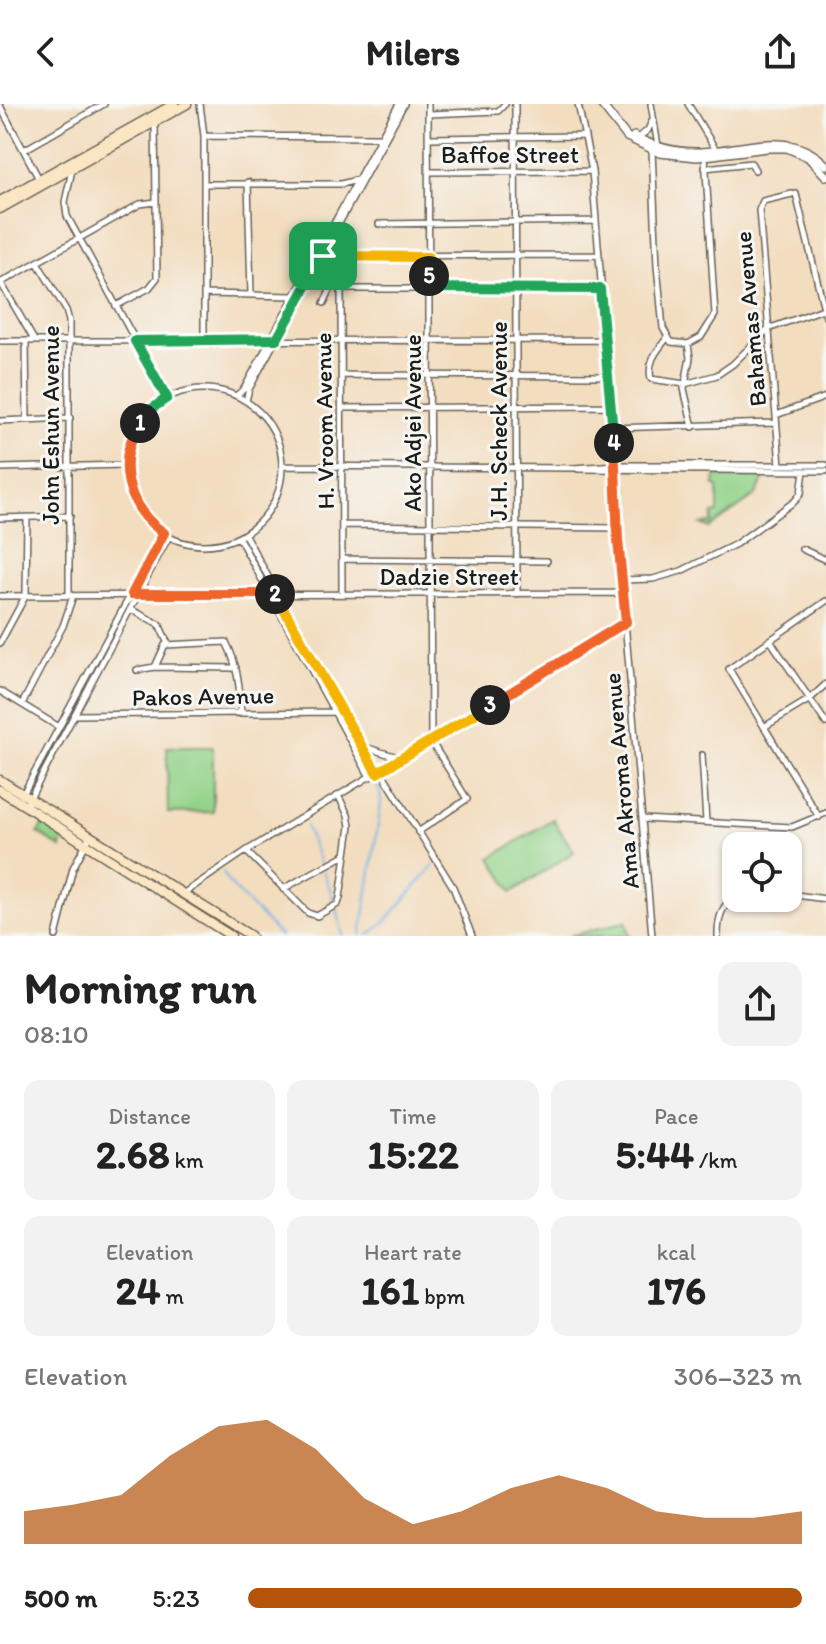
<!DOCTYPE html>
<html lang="en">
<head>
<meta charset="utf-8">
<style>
  :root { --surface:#fff; --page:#f2f2f2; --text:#222; --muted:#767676; --accent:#b45309 }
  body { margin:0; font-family:Itim,sans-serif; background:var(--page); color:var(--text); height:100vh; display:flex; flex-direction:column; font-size:30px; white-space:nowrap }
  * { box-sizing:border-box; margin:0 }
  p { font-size:26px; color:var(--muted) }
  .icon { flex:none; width:44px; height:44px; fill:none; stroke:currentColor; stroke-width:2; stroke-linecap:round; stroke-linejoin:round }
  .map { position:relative; height:832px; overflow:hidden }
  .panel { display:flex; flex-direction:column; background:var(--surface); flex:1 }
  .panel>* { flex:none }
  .tools { position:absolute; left:722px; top:728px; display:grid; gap:16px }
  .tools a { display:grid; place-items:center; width:80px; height:80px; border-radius:16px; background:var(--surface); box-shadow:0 2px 6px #0004; font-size:40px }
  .pin { position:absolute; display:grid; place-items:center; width:68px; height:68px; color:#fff; margin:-34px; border-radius:16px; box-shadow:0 4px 12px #0006 }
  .km { position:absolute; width:40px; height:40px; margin:-20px; border-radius:50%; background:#222; color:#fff; font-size:22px; line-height:40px; text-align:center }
  .round { display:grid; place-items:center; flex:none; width:84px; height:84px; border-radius:16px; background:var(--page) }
  .overview { display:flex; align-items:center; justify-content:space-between; height:136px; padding:0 24px }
  h1 { font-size:44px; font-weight:700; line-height:60px }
  .metrics { display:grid; grid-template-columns:repeat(3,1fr); gap:12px; height:136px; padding:8px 24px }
  .metrics div { display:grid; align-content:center; border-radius:16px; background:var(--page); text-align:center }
  .metrics b { font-size:40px; font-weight:700 }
  .metrics small { font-size:22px; font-weight:400 }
  .metrics p { font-size:22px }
  .chart { height:224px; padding:16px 24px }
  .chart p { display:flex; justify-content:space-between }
  .chart svg { width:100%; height:144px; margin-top:8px; fill:var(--accent); opacity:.7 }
  ul { padding:0 24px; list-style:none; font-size:26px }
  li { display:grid; grid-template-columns:128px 96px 1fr; align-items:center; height:60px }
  li i { height:20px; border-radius:10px; background:var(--accent) }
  header { display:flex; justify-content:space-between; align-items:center; height:104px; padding:0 24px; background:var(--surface); font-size:36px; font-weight:700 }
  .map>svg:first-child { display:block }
  .green { fill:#93d389; stroke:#587852; stroke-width:2 }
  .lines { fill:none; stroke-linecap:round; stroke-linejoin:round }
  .stream { stroke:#72b5e7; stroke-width:2 }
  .minor-casing { stroke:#676055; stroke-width:8 }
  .tertiary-casing { stroke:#676055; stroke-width:10 }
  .secondary-casing { stroke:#676055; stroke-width:11 }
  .minor { stroke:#fff; stroke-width:5 }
  .tertiary { stroke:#fff; stroke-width:7 }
  .secondary { stroke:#fbe6c4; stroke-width:8 }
  .split-1-casing { stroke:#fff; stroke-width:16 }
  .split-2-casing { stroke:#fff; stroke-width:16 }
  .split-3-casing { stroke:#fff; stroke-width:16 }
  .split-4-casing { stroke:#fff; stroke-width:16 }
  .split-5-casing { stroke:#fff; stroke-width:16 }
  .split-6-casing { stroke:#fff; stroke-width:16 }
  .split-1 { stroke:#22a559; stroke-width:10 }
  .split-2 { stroke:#f0652b; stroke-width:10 }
  .split-3 { stroke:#f5b400; stroke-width:10 }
  .split-4 { stroke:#f0652b; stroke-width:10 }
  .split-5 { stroke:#22a559; stroke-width:10 }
  .split-6 { stroke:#f5b400; stroke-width:10 }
  .labels { text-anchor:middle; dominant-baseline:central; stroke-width:6; stroke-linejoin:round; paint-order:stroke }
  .street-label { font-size:24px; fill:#1c1c1c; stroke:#f6f6f2 }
</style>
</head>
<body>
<header><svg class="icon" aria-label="back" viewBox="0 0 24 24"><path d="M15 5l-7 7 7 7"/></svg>Milers<svg class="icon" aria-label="share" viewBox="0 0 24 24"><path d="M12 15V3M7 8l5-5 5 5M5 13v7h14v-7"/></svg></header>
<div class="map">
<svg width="826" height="832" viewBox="0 0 826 832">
  <rect width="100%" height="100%" fill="#f6f6f2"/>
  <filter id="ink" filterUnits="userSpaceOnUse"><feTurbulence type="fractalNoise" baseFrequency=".0125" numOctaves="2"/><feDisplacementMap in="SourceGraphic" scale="16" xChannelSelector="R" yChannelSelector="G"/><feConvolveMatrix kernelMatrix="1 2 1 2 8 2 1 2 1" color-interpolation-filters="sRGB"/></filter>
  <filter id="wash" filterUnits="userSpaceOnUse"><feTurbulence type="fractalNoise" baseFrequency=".006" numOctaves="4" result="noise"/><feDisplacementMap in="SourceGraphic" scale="32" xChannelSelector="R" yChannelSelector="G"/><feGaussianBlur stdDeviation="1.8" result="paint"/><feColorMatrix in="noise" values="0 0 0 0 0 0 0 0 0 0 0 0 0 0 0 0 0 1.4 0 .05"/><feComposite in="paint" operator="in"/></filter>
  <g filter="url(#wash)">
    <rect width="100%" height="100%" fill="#f3ddbf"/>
    <path class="green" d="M715 372 765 373 755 392 709 424 701 420 712 419 713 410 718 409V383L714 382Z
      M167 643H213V708L168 709Z
      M553 715 574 748 512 788 491 754Z
      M45 717 64 728 61 744 38 729Z
      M626 817 630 832H569Z"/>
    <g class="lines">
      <path class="stream" d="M306 722 321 762
        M323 767 335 799
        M223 768 229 779 280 832
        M337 804 343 832
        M361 832 381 700 380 687 374 678
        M368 832 386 817 434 761"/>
    </g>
  </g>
  <g filter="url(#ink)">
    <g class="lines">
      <defs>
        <path id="minor" d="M200 0 204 32V236
          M515 0 517 490
          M578 0 592 67 616 361 618 436 652 832
          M651 0 658 42
          M688 0 716 46
          M0 2 39 75
          M429 10 498 7 505 0
          M204 32 379 33
          M429 34 585 32
          M638 34 648 26 653 15
          M24 46 104 0
          M652 46 657 162 663 224 671 238 688 240 701 233 715 211 705 52
          M705 64 751 59 755 66
          M72 66 65 98 67 112 167 294
          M429 68 592 67
          M248 78 251 190
          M204 80H341L357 76
          M796 90 826 213
          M379 120 596 117
          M323 152 598 151
          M37 158 66 206 69 217V492
          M0 179 140 100 156 98
          M1 179 34 236
          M342 185H600
          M204 190 294 192
          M324 199 335 176 341 174 342 490
          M116 202 149 184 157 174 155 19
          M667 234C657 247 647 257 651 275L685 280 717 271 733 260 768 225 826 204
          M0 237 605 236
          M26 237 27 315
          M688 240 690 254 684 285 693 323
          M343 271 609 272
          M126 363a78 78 0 1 1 156 0a78 78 0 1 1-156 0Z
          M237 291 244 285 399 0
          M246 297 249 285 404 0
          M343 304 611 302
          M776 311 826 293
          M0 317 70 314
          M612 324 776 319
          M612 338 616 420
          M780 361 759 106 763 97 792 90
          M283 362 573 364 616 361H826
          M0 364 126 361
          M578 365 826 367
          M0 414 70 412
          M343 421 618 424
          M245 431 377 669
          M239 434 370 673
          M802 445 826 456
          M343 455 547 457
          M622 476 653 475 681 467 736 440 795 397 801 389 804 367
          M0 492 623 489
          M130 505 159 520 168 540
          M770 536 826 619
          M0 539 26 491 27 414
          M236 564 155 563 165 541 226 538C238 561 240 585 241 610
          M137 566 155 563
          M0 587 59 623
          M22 600 63 522 73 492
          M74 611 335 608
          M764 623 810 595 826 580
          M361 642 401 654
          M702 651 706 718
          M381 667 453 783 472 832
          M22 692 164 429
          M26 702 169 432
          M819 713 729 565 826 497
          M643 715 792 723 826 709
          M418 728 467 695 431 637 428 0
          M246 747 308 809 317 812 338 800 340 794 350 722 348 711 339 693
          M283 785 345 751
          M184 789 246 747 626 518
          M788 790 826 795
          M56 832 73 764 90 732
          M718 832C718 815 721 801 736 792"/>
        <path id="tertiary" d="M601 0 627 33 660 49 697 53 767 44H787L808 53 826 72
          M634 32C654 43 678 49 701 48 746 46 790 24 826 61"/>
        <path id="secondary" d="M0 97 174 0
          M0 105 187 0
          M0 676 251 832
          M0 686 231 832"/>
      </defs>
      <use href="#minor" class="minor-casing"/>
      <use href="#tertiary" class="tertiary-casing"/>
      <use href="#secondary" class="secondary-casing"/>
      <use href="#minor" class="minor"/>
      <use href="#tertiary" class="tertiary"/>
      <use href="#secondary" class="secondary"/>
    </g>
  </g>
  <g class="lines" filter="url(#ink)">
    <defs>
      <path id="split-1" d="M140 319 150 306 167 294 135 237 277 235 323 152"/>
      <path id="split-2" d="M140 319C115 358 127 404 164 429L132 490H275"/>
      <path id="split-3" d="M275 490 377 669 490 601"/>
      <path id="split-4" d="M490 601 626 518 618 436 614 339"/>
      <path id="split-5" d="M429 172V184L600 185 614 339"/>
      <path id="split-6" d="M323 152 428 153 429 172"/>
    </defs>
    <use href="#split-1" class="split-1-casing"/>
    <use href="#split-2" class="split-2-casing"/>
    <use href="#split-3" class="split-3-casing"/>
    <use href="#split-4" class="split-4-casing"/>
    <use href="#split-5" class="split-5-casing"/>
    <use href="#split-6" class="split-6-casing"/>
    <use href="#split-1" class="split-1"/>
    <use href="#split-2" class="split-2"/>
    <use href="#split-3" class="split-3"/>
    <use href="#split-4" class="split-4"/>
    <use href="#split-5" class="split-5"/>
    <use href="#split-6" class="split-6"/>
  </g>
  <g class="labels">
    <g class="street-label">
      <text x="510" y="50">Baffoe Street</text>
      <text transform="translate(750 215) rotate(-95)">Bahamas Avenue</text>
      <text transform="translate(324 317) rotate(-91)">H. Vroom Avenue</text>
      <text transform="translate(498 317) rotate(-90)">J.H. Scheck Avenue</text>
      <text transform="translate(412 319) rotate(-90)">Ako Adjei Avenue</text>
      <text transform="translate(50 321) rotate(-90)">John Eshun Avenue</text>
      <text x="449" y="472">Dadzie Street</text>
      <text transform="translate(203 592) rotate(-1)">Pakos Avenue</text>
      <text transform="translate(621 677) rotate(-95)">Ama Akroma Avenue</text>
    </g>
  </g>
</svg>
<div class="tools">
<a><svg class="icon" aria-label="locate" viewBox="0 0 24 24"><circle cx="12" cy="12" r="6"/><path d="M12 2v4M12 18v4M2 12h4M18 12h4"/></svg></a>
</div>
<div class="pin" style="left:323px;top:152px;background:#1e9e55"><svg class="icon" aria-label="arrive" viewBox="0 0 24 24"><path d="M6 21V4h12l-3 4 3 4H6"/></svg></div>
<b class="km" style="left:140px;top:319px">1</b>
<b class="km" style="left:275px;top:490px">2</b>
<b class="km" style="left:490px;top:601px">3</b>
<b class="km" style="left:614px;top:339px">4</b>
<b class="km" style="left:429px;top:172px">5</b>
</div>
<section class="panel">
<div class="overview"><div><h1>Morning run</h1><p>08:10</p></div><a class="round"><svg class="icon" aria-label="share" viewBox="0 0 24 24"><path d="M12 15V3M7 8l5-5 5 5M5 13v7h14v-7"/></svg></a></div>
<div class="metrics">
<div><p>Distance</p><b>2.68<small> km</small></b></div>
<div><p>Time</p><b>15:22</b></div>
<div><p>Pace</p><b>5:44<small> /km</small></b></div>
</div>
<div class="metrics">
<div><p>Elevation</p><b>24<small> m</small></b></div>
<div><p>Heart rate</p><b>161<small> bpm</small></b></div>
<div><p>kcal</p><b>176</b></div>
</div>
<div class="chart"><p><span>Elevation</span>306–323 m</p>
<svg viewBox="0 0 160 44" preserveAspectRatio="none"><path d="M0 44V34L10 32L20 29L30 17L40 8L50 6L60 15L70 30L80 38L90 34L100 27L110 23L120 27L130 34L140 36L150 36L160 34V44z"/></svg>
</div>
<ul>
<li><b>500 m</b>5:23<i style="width:100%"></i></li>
</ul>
</section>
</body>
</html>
